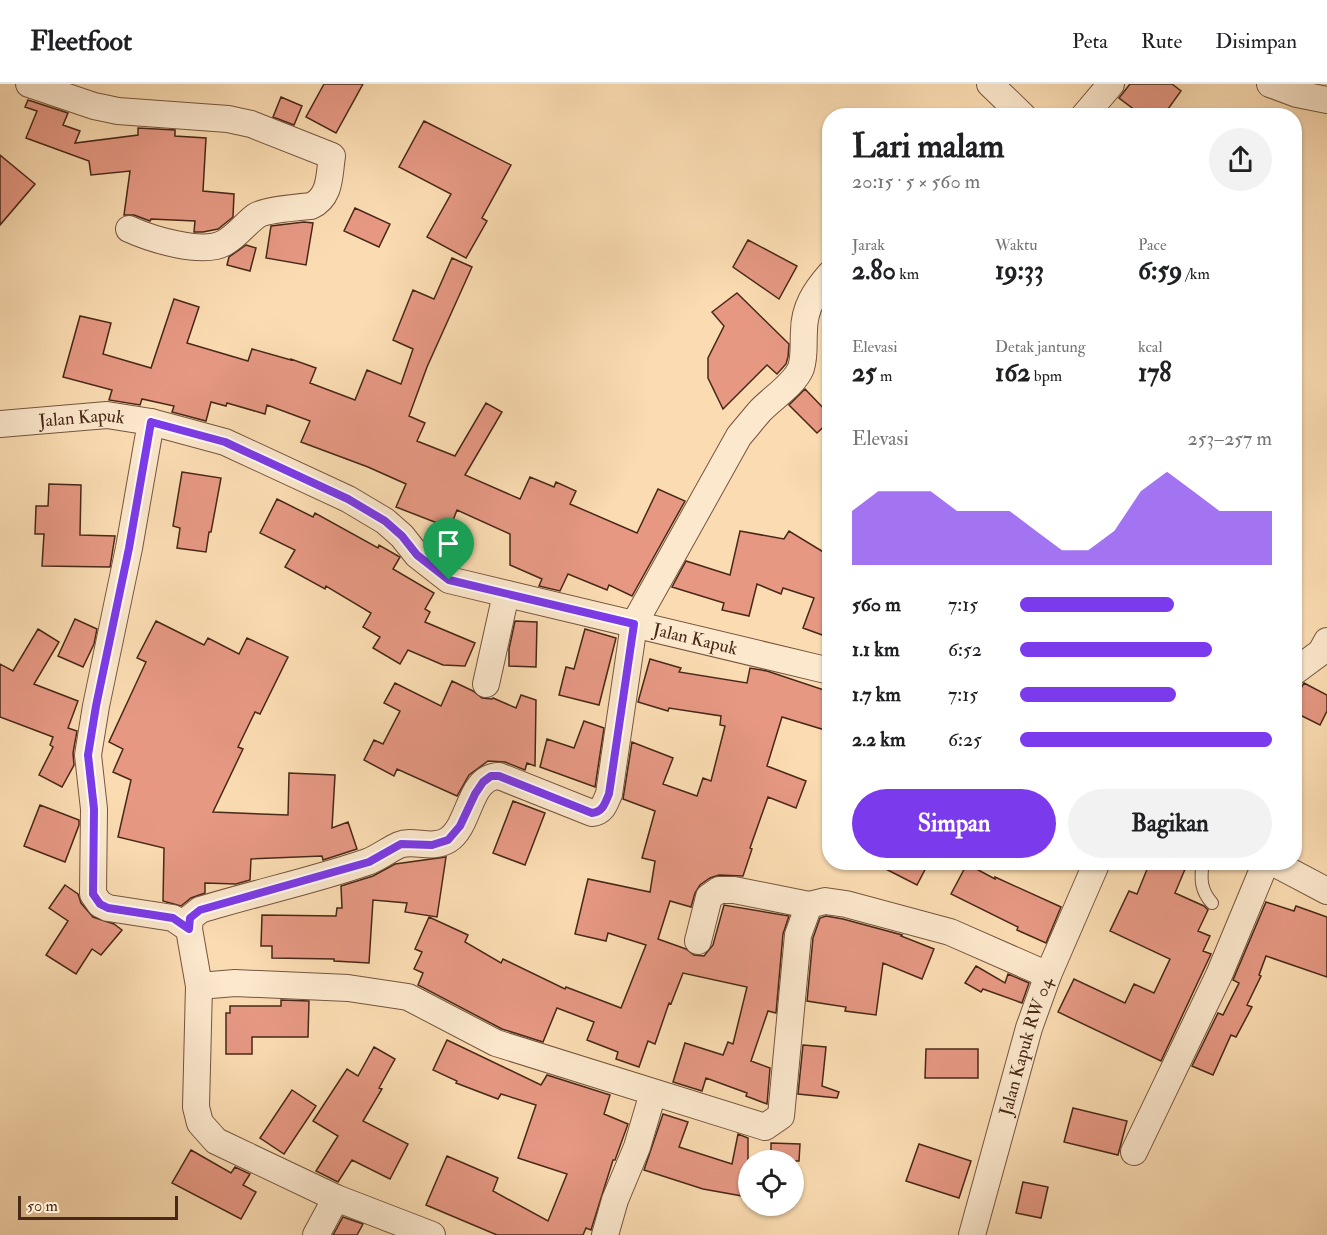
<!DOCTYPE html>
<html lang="id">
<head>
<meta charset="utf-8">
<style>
  :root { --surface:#fff; --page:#f2f2f2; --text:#202124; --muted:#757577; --line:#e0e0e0; --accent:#7c3aed }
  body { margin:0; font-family:"IM FELL Double Pica",serif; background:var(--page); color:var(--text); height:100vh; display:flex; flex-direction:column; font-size:22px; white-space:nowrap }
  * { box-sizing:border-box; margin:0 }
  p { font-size:20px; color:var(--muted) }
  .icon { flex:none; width:33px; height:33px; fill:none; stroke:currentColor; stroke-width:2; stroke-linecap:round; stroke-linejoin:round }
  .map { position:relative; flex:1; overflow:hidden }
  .panel { position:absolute; left:822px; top:24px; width:480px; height:762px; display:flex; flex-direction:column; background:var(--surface); border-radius:24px; box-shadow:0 2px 4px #0004 }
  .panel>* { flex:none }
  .buttons { position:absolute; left:738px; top:1066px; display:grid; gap:12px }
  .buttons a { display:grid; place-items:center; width:66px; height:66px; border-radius:50%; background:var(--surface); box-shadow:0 2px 4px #0004; font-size:30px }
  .scale { position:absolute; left:18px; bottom:15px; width:160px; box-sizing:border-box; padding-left:6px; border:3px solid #482817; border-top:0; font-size:16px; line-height:21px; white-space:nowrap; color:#482817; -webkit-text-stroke:4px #fce8cd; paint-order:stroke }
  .pin { position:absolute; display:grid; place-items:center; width:51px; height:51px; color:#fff; margin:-62px -26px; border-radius:50% 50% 50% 0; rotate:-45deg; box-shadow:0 0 6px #0007 }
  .pin .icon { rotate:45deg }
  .round { display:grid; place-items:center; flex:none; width:63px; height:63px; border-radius:32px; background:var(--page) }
  .head { display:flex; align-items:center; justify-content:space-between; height:102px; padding:0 30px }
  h1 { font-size:33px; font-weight:700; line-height:45px }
  .stats { display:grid; grid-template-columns:repeat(3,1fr); gap:9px; height:102px; padding:6px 30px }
  .stats div { display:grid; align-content:center }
  .stats b { font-size:26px; font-weight:700 }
  .stats small { font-size:16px; font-weight:400 }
  .stats p { font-size:16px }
  .chart { height:168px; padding:12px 30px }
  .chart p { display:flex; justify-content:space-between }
  .chart svg { width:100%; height:108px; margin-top:6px; fill:var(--accent); opacity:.7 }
  .action { display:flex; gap:12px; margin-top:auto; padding:12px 30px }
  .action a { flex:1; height:69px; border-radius:36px; background:var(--accent); color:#fff; font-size:24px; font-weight:700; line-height:69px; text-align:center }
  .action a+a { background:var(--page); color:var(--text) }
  ul { padding:0 30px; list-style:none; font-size:20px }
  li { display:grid; grid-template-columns:96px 72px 1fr; align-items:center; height:45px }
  li i { height:15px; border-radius:8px; background:var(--accent) }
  header { display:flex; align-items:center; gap:36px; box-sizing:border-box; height:84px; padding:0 30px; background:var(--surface); border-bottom:2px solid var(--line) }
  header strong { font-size:28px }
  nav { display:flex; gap:33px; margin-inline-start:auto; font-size:21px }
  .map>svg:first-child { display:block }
  .building { fill:#e69883; stroke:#482817; stroke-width:1.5 }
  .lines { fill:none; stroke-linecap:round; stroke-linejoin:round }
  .service-casing { stroke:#75553e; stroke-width:14 }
  .minor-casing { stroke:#75553e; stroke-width:28 }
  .service { stroke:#fce8cd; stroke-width:12 }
  .minor { stroke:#fce8cd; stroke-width:26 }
  .route-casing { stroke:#fff; stroke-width:12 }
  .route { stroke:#7c3aed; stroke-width:8 }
  .labels { text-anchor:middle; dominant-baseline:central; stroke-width:4.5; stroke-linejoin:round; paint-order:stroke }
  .street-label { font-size:18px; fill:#482817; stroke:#fce8cd }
</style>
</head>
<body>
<header>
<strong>Fleetfoot</strong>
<nav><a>Peta</a><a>Rute</a><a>Disimpan</a></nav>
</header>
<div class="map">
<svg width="1327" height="1151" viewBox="0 0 1327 1151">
  <rect width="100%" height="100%" fill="#fbdcb2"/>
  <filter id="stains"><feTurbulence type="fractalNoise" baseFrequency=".00333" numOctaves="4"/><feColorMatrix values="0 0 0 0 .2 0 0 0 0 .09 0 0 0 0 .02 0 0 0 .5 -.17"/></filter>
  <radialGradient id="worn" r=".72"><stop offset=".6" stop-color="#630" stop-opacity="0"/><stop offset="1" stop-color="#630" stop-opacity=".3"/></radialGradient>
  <path class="building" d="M324 0H363L336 49 306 33Z
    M1130 0H1172L1181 7 1163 32H1143L1119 14Z
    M281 13 302 22 294 41 273 33Z
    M28 16 68 29 63 41 80 47 75 59 138 51V44L175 46V52L206 54 203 107 234 110 233 133 218 145 203 148H194L195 137 151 135 150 137 134 131H124L130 87 91 91 89 77 26 54 37 27 25 23Z
    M424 37 511 81 482 134 487 137 466 174 427 153 451 110 399 83Z
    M0 71 35 100 0 141Z
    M355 124 390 140 379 163 344 147Z
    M304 138 313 139 306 181 266 174 271 142Z
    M748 156 797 182 779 215 733 183Z
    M246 161 256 164 250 187 227 181 229 173Z
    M452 174 472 183 427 283 409 332 425 339 417 357 455 372 486 319 502 328 465 391 520 415 530 393 554 403 556 398 576 407 570 420 637 449 658 405 685 417 632 512 609 501 607 506 568 490 560 507 539 502 542 495 510 481V450L457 426 450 444 396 423 406 400 368 383 301 358 310 337 267 321 265 330 227 319 226 322 211 318 206 337 172 328 174 322 142 315 140 321 109 316 112 306 63 293 80 232 111 239 103 270 151 284 174 215 199 223 187 259 248 277 252 265 291 276V275L316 284 310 299 355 316 367 286 401 300 413 265 393 256 413 206 434 215Z
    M737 209 789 260 788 273 786 280 777 290 767 281 723 325 708 294V274L724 242 712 228Z
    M805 305 830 331V337L817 349 789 321Z
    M182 388 221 394 211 448H209L206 468 177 464 180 444 173 442Z
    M49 400 81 401 80 451 115 452 110 483 42 482 44 450H35L36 422H48Z
    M277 415 313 433 315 429 378 464 379 461 398 472 400 473 393 485 434 509 425 525 430 528 425 538 475 559 465 582 443 581 408 566 400 580 373 564 380 553 363 543 371 529 326 502 325 505 285 483 295 466 260 449Z
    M740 447 784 455 789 447 830 472V540L825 552 803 544 814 514 783 504 781 510 757 500 749 532 722 526 724 519 672 503 686 477 730 491Z
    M75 535 97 545 94 560 83 583 58 572Z
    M156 537 204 561 208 554 239 570 247 554 288 573 260 630 255 628 238 663 243 665 213 728 288 731 289 689 335 691 332 744 348 738 357 765 323 776 322 772 251 775 250 796 236 800 205 799V809L191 814 181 822 163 817 164 764 118 753 131 696 113 688 123 665 109 658 146 578 137 574Z
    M515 537 537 538 536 583 509 582V565Z
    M38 545 59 558 34 600 78 617 68 644 77 647 73 669 74 681 62 703 39 691 53 663 50 661 53 653 0 633V580L13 587Z
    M585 545 616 554 599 621 559 611 566 583 574 585Z
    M650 575 681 584 679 588 747 599 750 584 767 587 830 608V634L825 646 782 633 767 682 806 697 796 724 768 713 750 764 752 765 743 792 719 791 710 794 700 801 695 809 691 823 670 817 658 855 686 865 694 871 704 872 713 861 724 821 789 832 783 850 776 929 768 927 751 977 770 984 767 1020 746 1012 747 1009 706 994 702 1007 673 998 685 959 723 971 728 958 733 960 747 903 683 889 671 920 669 919 655 960 648 957 639 983 616 975 618 968 587 956 594 938 557 924 543 958 502 945 418 901 423 889 414 885 422 868 415 865 429 833 468 851 465 858 501 879 503 875 565 905 566 903 621 924 646 861 608 849 606 857 575 850 588 795 650 808 655 777 642 774 655 727 623 715 632 658 673 674 663 700 697 712 703 694 711 697 725 642 720 641 721 632 669 624 668 627 638 618Z
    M452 597 473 607 482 614 492 615 493 614 516 624 521 611 536 616 535 682 527 679 525 686 505 678 488 677 469 691 457 712 397 685 394 692 364 676 374 656 383 660 400 627 384 619 395 599 441 622Z
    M1304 599 1327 611V627L1320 641 1294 628V617Z
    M584 637 604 644 595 703 540 683 547 655 574 664Z
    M513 717 545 729 525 781 493 769Z
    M40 721 79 736V741L65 778 24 762Z
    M446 773 437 833 405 828 407 819 373 816 369 879 334 877V875L272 874V862H261L262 831 336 832 337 824H342L341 802 373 792 395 780Z
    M872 778H929L917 801Z
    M1150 778H1188L1175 809 1204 822 1208 826 1198 847 1210 852 1203 867 1211 870 1161 977 1058 928 1074 895 1125 919 1134 900 1154 909 1170 875 1110 847 1129 807 1137 810Z
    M967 780 995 795V793L1061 823 1046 859 1017 846 1018 843 951 810Z
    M65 801 78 810 81 819 93 833 114 840 122 846 101 871 92 865 76 890 46 871 68 837 49 824Z
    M1266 818 1294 827 1296 822 1327 833V893L1266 872 1259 891 1261 892 1247 921 1252 923 1236 953 1231 951 1213 991 1192 982 1218 929 1223 931 1239 899 1233 896Z
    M826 832 843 835 902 851 901 852 934 865 922 895 883 879 876 931 845 927 846 923 807 917 813 854 820 834Z
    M976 882 1005 899 1008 890 1029 899 1022 919 983 905 981 908 965 899Z
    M281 916 309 917 308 953H252V970H226V929H230V922H281Z
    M447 956 541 1001 547 991 610 1011 604 1030 628 1040 615 1076H613L591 1146 586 1144 583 1151H497L426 1121 447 1072 498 1094 493 1107 548 1137 567 1090 518 1074 536 1021 501 1010 498 1015 456 999 457 997 433 986Z
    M803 961 826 963 822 1002 839 1008 837 1014 798 1010Z
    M374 963 395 975 379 1004 382 1005 363 1037 408 1060 390 1095 352 1076 338 1098 316 1087 338 1052 313 1037 347 985 358 992Z
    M926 965H978V994H925Z
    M292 1006 316 1022 284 1070 260 1054Z
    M1073 1024 1127 1037 1118 1071 1064 1058Z
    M663 1030 688 1038 679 1063 732 1080 738 1050 748 1054V1113L703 1105 644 1086Z
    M771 1059 800 1060 799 1077H771Z
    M919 1060 971 1077 959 1114 906 1097Z
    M191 1066 231 1089 235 1083 250 1090 243 1101 256 1108 241 1135 172 1099Z
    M1023 1098 1048 1103 1041 1134 1016 1129Z
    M343 1133 363 1140 357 1151H333Z"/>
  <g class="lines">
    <defs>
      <path id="service" d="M1203 778C1200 795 1201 807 1212 819"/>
      <g id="minor">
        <path d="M29 0 94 22 118 27 228 35 251 40 332 72C329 91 331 113 311 122 300 123 264 126 256 132 245 140 237 152 224 159 202 171 151 155 129 145"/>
        <path d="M990 0 1023 32"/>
        <path d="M1270 0 1297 10 1327 16"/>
        <path d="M1084 32 1111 0"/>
        <path d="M151 338 129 464 96 622 88 671 94 725 93 810 100 820 108 824 173 834 189 845 199 902 196 1023 200 1039 216 1057 336 1114 432 1151"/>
        <path id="s1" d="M0 340 107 331 151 338 225 358 348 415 385 437 402 452 417 471 449 496 830 587"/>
        <path d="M1294 588 1321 568 1327 557"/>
        <path d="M486 600 506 510"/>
        <path d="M1272 778 1327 807"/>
        <path d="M189 845 190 834 200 826C255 809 312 797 367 778 378 774 388 766 399 761 414 755 432 766 448 756 471 741 468 693 499 692L592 729C603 728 605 719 609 710L634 540 739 352C746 344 753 335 760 327 772 314 794 301 801 284 805 271 803 260 804 247 804 224 815 207 830 190"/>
        <path d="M698 857 709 813 719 806H734L809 821"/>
        <path d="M199 902 235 899 348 904 408 913 496 959 765 1043 781 1032 798 851 809 821 825 817 846 820 950 848 1048 891"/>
        <path d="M1134 1068 1219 891 1266 778"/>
        <path d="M316 1151 336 1114"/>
        <path d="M605 1151 615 1116 637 1063 653 1009"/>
        <path id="s2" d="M972 1151 1029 944 1048 891 1097 778"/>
      </g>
    </defs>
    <use href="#service" class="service-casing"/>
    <use href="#minor" class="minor-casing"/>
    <use href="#service" class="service"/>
    <use href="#minor" class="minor"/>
  </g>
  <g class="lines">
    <defs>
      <path id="route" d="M151 338 225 358 348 415 385 437 402 452 417 471 449 496 634 540 609 710C605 719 603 728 592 729L499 692H491L483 698 475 710 460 742 448 756 432 761 401 760 369 778 200 826 190 834 189 845 173 834 108 824 100 820 93 810 94 725 88 671 96 622 129 464Z"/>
    </defs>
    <use href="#route" class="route-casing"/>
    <use href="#route" class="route"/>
  </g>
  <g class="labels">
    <g class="street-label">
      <text stroke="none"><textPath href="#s1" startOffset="82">Jalan Kapuk</textPath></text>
      <text stroke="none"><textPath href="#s1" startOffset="748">Jalan Kapuk</textPath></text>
      <text stroke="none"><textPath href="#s2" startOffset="196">Jalan Kapuk RW 04</textPath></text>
    </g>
  </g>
  <rect width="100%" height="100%" filter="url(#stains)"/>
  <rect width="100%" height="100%" fill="url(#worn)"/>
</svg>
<div class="buttons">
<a><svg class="icon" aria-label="locate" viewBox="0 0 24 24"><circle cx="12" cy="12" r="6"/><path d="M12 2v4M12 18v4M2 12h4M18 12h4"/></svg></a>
</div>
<div class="scale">50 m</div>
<div class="pin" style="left:449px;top:496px;background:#1e9e55"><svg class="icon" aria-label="arrive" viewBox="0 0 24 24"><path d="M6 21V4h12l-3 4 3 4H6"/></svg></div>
<section class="panel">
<div class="head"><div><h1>Lari malam</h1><p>20:15 · 5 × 560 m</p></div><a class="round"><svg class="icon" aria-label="share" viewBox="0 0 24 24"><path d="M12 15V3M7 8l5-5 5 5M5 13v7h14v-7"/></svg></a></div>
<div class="stats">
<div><p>Jarak</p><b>2.80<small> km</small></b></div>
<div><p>Waktu</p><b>19:33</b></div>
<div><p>Pace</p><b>6:59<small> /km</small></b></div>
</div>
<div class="stats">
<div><p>Elevasi</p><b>25<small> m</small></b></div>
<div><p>Detak jantung</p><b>162<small> bpm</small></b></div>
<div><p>kcal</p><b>178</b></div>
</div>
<div class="chart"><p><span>Elevasi</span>253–257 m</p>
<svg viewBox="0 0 160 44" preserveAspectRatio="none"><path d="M0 44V22L10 14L20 14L30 14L40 22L50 22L60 22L70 30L80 38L90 38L100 30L110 14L120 6L130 14L140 22L150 22L160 22V44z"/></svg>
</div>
<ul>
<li><b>560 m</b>7:15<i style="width:61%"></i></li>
<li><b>1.1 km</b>6:52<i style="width:76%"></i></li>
<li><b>1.7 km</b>7:15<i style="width:62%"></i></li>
<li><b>2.2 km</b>6:25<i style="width:100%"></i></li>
</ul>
<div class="action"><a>Simpan</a><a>Bagikan</a></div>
</section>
</div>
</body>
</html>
